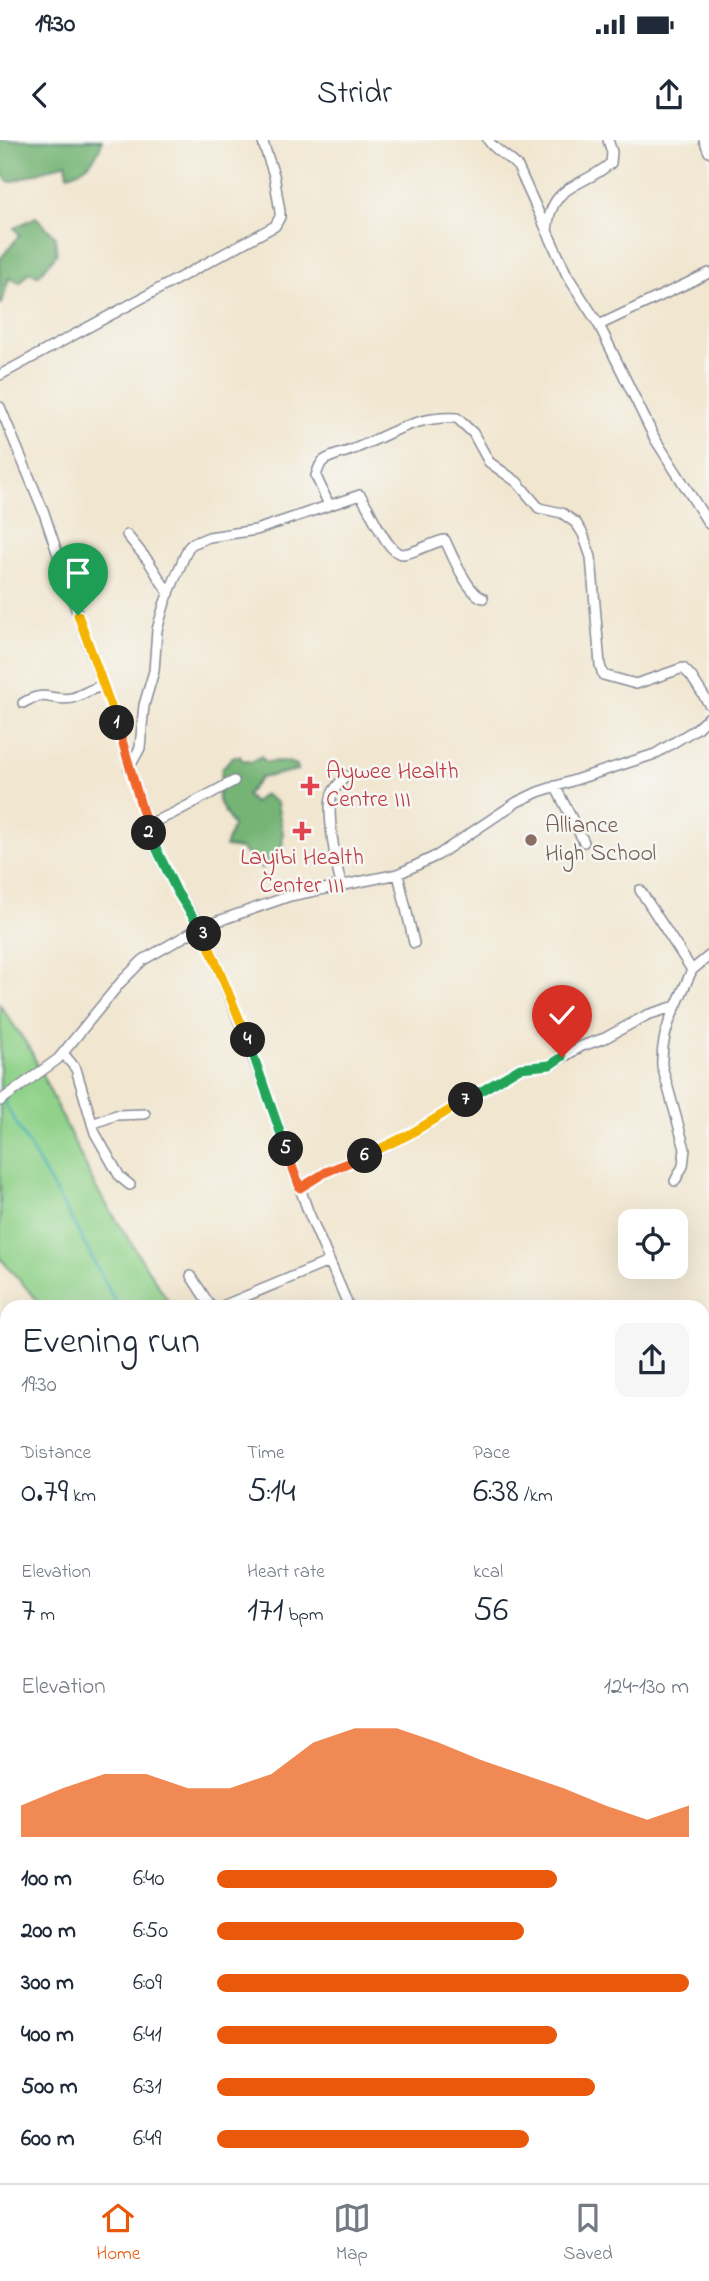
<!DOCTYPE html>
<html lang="en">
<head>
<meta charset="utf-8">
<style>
  :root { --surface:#fff; --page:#f6f6f7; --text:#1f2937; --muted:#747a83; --line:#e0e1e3; --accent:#ea580c }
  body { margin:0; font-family:"Indie Flower",sans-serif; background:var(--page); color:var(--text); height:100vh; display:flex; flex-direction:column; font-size:26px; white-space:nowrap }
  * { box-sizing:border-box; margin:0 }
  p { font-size:23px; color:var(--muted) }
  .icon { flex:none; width:38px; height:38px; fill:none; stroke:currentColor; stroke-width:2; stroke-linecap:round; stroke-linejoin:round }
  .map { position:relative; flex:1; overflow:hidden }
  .details { position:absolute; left:0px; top:1160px; width:710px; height:884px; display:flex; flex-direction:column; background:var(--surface); border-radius:21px 21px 0 0; box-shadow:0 7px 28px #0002 }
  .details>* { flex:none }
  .buttons { position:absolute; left:618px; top:1069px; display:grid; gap:14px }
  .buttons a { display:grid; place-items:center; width:70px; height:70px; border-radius:14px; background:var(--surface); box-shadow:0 7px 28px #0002; font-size:35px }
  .pin { position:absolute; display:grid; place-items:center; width:60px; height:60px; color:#fff; margin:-72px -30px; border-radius:50% 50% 50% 0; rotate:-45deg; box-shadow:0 0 7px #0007 }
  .pin .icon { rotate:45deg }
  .km { position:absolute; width:35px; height:35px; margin:-18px; border-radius:50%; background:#222; color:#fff; font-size:19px; line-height:35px; text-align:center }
  .round { display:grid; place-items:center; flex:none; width:74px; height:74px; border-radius:14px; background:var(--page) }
  .headline { display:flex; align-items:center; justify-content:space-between; height:119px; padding:0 21px }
  h1 { font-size:38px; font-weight:600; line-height:52px }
  .figures { display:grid; grid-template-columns:repeat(3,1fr); gap:10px; height:119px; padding:7px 21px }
  .figures div { display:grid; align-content:center }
  .figures b { font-size:35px; font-weight:600 }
  .figures small { font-size:19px; font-weight:400 }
  .figures p { font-size:19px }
  .chart { height:196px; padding:14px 21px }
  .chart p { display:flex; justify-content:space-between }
  .chart svg { width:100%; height:126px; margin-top:7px; fill:var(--accent); opacity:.7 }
  ul { padding:0 21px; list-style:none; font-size:23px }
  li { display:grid; grid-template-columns:112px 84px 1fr; align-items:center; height:52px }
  li i { height:18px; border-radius:9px; background:var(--accent) }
  .status { display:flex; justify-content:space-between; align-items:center; height:49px; padding:0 35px; background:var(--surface); direction:ltr }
  .status svg { height:19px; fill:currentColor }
  header { display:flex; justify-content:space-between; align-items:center; height:91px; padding:0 21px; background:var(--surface); font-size:32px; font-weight:600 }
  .menu { display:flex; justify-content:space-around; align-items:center; height:98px; border-top:2px solid var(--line); background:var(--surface); font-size:19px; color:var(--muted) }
  .menu a { display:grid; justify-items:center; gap:4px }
  .menu .selected { color:var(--accent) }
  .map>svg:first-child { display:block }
  .green { fill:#90d289; stroke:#568074; stroke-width:2 }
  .forest { fill:#74b475; stroke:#48726a; stroke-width:2 }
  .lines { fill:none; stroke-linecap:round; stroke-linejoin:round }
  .stream { stroke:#3daeb7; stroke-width:2.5 }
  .street-casing { stroke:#868a96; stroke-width:12 }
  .street { stroke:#fff; stroke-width:9 }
  .split-1-casing { stroke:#fff; stroke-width:14 }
  .split-2-casing { stroke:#fff; stroke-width:14 }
  .split-3-casing { stroke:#fff; stroke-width:14 }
  .split-4-casing { stroke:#fff; stroke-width:14 }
  .split-5-casing { stroke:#fff; stroke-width:14 }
  .split-6-casing { stroke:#fff; stroke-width:14 }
  .split-7-casing { stroke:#fff; stroke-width:14 }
  .split-8-casing { stroke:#fff; stroke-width:14 }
  .split-1 { stroke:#f5b400; stroke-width:9 }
  .split-2 { stroke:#f0652b; stroke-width:9 }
  .split-3 { stroke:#22a559; stroke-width:9 }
  .split-4 { stroke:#f5b400; stroke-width:9 }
  .split-5 { stroke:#22a559; stroke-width:9 }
  .split-6 { stroke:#f0652b; stroke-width:9 }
  .split-7 { stroke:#f5b400; stroke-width:9 }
  .split-8 { stroke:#22a559; stroke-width:9 }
  .health-dot { fill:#e0444e; stroke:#f6f6f2; stroke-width:2.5 }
  .education-dot { fill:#8d6e63; stroke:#f6f6f2; stroke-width:2.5 }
  .labels { text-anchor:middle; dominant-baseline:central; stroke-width:5; stroke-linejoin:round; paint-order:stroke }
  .health-label { font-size:24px; fill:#be3a42; stroke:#f6f6f2; text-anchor:start }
  .education-label { font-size:24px; fill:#785e54; stroke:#f6f6f2; text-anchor:start }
</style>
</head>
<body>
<div class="status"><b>19:30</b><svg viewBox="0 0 49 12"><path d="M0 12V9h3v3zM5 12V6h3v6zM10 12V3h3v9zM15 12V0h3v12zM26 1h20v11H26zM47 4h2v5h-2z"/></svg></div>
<header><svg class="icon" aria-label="back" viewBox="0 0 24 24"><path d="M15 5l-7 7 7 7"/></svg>Stridr<svg class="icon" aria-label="share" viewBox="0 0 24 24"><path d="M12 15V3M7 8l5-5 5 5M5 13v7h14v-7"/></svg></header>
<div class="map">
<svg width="709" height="2043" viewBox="0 0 709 2043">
  <rect width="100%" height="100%" fill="#f6f6f2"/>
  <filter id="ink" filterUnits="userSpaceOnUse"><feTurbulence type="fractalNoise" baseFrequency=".0143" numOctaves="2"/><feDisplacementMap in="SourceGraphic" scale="14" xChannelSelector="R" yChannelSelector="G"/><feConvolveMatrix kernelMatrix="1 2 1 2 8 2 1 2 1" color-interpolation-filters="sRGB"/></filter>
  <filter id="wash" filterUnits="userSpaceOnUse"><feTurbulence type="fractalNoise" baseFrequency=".00686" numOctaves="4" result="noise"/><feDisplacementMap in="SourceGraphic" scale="28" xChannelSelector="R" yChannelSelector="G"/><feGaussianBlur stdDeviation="1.57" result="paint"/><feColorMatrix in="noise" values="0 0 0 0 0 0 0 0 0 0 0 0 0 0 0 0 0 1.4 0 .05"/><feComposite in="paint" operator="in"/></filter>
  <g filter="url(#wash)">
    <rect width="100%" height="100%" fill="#f1e6cf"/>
    <path class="green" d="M0 865 30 909 96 1048 172 1167H43L0 1118Z
      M388 2037H470L471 2043H389Z"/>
    <path class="forest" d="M0 0H102C99 17 85 31 68 35L66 23 11 42 7 41 0 30Z
      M36 77 55 96 57 114 38 136 29 132 20 143 9 138 2 164H0V119L20 95 14 88Z
      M240 616 242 620 251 622 261 616 266 622 285 621 297 625 298 630 261 638 246 655 254 663 264 654 277 663 283 693 282 711 271 715 262 729 241 709 225 707 233 686 218 660 222 629 232 617Z"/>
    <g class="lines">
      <path class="stream" d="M4 962 74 1084 118 1167
        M423 2037 424 2043"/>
    </g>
  </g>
  <g filter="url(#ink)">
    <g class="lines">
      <defs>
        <path id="street" d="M488 0C496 12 509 16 518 27L567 135 599 185 655 299 709 384
          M704 0 709 12
          M547 92C550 42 581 49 611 23L612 12 608 0
          M599 185 709 133
          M0 235 275 86 280 77V72L274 35 262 0
          M0 267 43 370 88 505 116 580 152 701 177 752 201 787 214 817 267 954 308 1071 349 1167
          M329 365 316 336C318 330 319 325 323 321 331 315 345 313 354 309 391 294 414 276 457 278L473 293 489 322 517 342 539 368 562 373 576 383 583 394 591 417 600 525 603 535 636 544 683 528 691 536 709 564
          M127 395 149 422 169 454
          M23 563C46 549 51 562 72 558 83 555 91 548 103 546
          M129 628 140 608 144 565 154 531 157 490 165 462 188 408 192 404 209 397 256 390 360 355C370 367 386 413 402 414 414 414 432 402 445 400 452 415 468 454 483 458
          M555 646 584 702
          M146 685 172 674 234 641
          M398 734 414 803
          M341 744C336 725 326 672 332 654 335 647 340 642 346 636
          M640 750 692 830
          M63 913 76 929 95 993 120 1037 130 1045
          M0 961 58 919 121 842 143 820 201 787 290 756 398 734 438 715 517 662 538 652 655 614 696 589 709 577
          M92 984 116 975 145 974
          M675 1041 683 1026 685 1009 662 926C661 904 666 886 676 866
          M300 1048 326 1032 379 1010 410 994 520 928 550 925 582 906 605 898 647 875 676 866 692 830 709 816
          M191 1136 211 1167
          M220 1167 328 1122
          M704 1260 709 1257
          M704 1267 709 1286
          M3 1664 7 1661
          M704 1706 709 1707
          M0 1723 7 1721
          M0 1876 7 1874
          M0 1892 7 1906
          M704 2000 709 1998
          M0 2012 7 2010
          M65 2037 67 2043
          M670 2037 673 2043"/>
      </defs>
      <use href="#street" class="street-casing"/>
      <use href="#street" class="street"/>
    </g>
  </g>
  <g class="lines" filter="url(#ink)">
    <defs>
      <path id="split-1" d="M78 475 117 583"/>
      <path id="split-2" d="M117 583 149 693"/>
      <path id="split-3" d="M149 693 177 752 204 794"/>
      <path id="split-4" d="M204 794 248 900"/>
      <path id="split-5" d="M248 900 286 1009"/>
      <path id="split-6" d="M286 1009 300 1048 326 1032 365 1016"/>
      <path id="split-7" d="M365 1016 410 994 466 960"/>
      <path id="split-8" d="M466 960 520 928 550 925 562 917"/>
    </defs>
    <use href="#split-1" class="split-1-casing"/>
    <use href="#split-2" class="split-2-casing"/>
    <use href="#split-3" class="split-3-casing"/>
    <use href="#split-4" class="split-4-casing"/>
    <use href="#split-5" class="split-5-casing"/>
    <use href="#split-6" class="split-6-casing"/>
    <use href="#split-7" class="split-7-casing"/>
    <use href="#split-8" class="split-8-casing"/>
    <use href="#split-1" class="split-1"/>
    <use href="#split-2" class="split-2"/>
    <use href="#split-3" class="split-3"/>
    <use href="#split-4" class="split-4"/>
    <use href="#split-5" class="split-5"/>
    <use href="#split-6" class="split-6"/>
    <use href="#split-7" class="split-7"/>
    <use href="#split-8" class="split-8"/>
  </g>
  <g class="health-dot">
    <path d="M306.5 635.5h7v7h7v7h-7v7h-7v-7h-7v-7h7z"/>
    <path d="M298.5 680.5h7v7h7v7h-7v7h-7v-7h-7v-7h7z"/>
  </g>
  <circle class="education-dot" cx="531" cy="700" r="7"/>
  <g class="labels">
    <g class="health-label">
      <text x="326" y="632">Aywee Health<tspan x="326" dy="28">Centre III</tspan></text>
      <text x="302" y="718" text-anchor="middle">Layibi Health<tspan x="302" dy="28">Center III</tspan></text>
    </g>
    <g class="education-label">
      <text x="545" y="686">Alliance<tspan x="545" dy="28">High School</tspan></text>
    </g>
  </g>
</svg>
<div class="buttons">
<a><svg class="icon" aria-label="locate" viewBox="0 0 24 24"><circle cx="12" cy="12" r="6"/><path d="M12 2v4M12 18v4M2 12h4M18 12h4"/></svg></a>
</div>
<div class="pin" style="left:78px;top:475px;background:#1e9e55"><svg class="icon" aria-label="arrive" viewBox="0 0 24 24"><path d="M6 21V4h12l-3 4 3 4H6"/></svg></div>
<div class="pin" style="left:562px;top:917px;background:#d93025"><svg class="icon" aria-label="check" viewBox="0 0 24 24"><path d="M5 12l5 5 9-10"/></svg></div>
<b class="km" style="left:117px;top:583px">1</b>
<b class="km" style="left:149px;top:693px">2</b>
<b class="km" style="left:204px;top:794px">3</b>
<b class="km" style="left:248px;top:900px">4</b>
<b class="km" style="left:286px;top:1009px">5</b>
<b class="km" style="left:365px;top:1016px">6</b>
<b class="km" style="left:466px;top:960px">7</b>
<section class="details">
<div class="headline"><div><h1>Evening run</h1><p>19:30</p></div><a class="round"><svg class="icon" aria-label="share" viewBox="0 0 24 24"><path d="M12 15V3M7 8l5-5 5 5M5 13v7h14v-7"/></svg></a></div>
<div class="figures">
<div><p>Distance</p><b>0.79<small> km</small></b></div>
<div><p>Time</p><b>5:14</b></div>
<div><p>Pace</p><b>6:38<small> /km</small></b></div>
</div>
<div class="figures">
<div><p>Elevation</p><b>7<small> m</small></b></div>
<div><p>Heart rate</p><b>171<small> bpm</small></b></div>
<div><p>kcal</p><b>56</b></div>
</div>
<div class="chart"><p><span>Elevation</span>124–130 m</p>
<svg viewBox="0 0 160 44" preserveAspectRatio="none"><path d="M0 44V33L10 27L20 22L30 22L40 27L50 27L60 22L70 11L80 6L90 6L100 11L110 17L120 22L130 27L140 33L150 38L160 33V44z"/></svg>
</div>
<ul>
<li><b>100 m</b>6:40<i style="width:72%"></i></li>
<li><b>200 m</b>6:50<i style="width:65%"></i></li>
<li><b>300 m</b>6:09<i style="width:100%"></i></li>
<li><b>400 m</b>6:41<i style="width:72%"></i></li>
<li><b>500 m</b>6:31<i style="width:80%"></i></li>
<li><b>600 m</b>6:49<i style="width:66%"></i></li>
</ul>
</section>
</div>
<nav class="menu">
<a class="selected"><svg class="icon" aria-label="home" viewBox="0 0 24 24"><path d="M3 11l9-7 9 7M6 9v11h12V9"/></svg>Home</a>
<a><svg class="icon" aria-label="map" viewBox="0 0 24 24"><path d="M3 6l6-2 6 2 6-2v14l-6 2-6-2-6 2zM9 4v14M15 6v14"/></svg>Map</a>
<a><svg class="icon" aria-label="saved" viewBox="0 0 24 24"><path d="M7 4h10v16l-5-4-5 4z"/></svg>Saved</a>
</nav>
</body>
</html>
